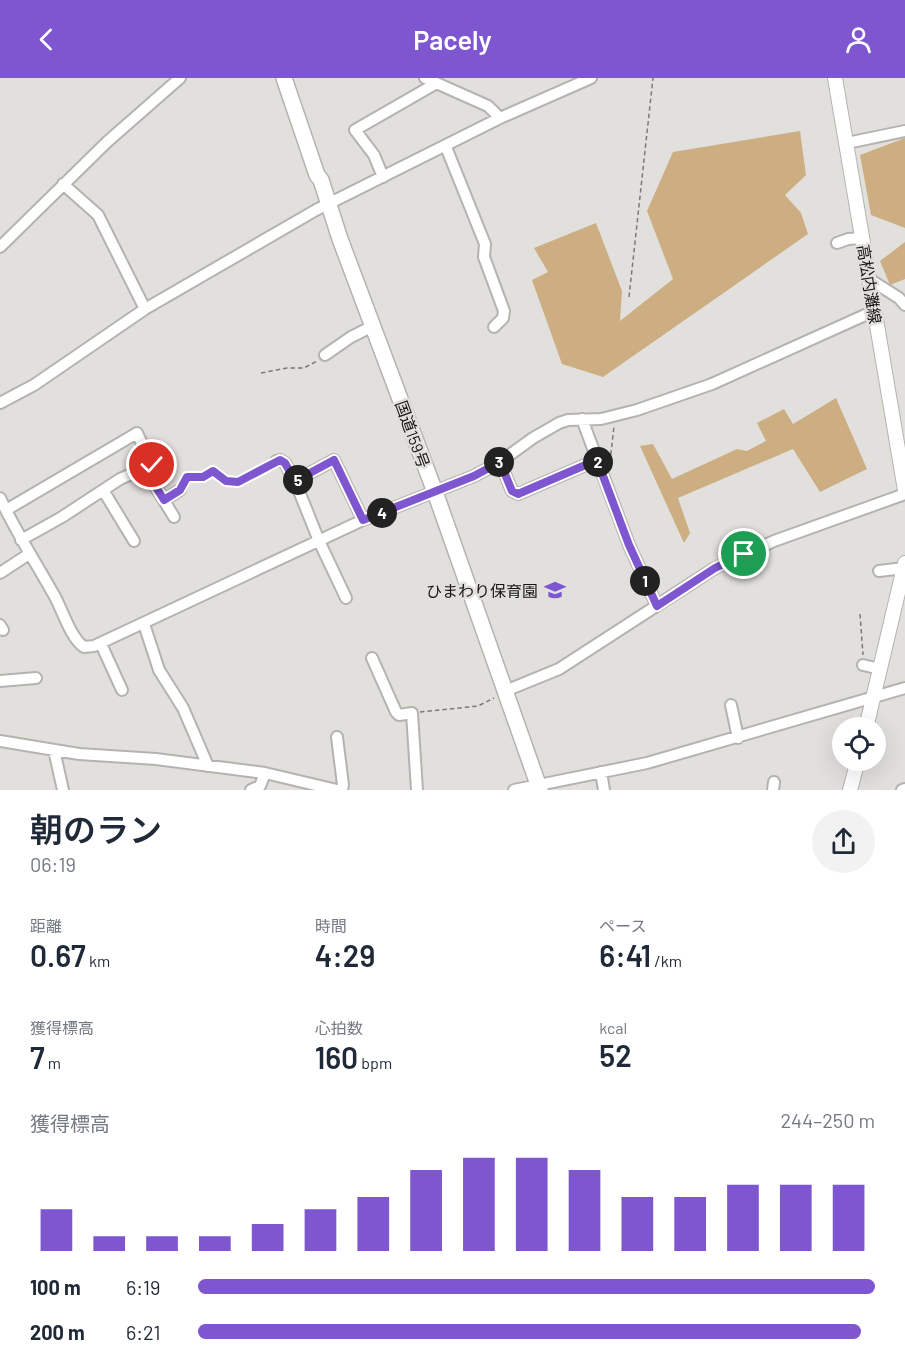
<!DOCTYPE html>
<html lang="ja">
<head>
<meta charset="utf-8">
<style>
  :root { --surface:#fff; --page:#f2f2f3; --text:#1f2937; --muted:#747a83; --accent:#7e56d0 }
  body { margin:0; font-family:Barlow,"Noto Sans JP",sans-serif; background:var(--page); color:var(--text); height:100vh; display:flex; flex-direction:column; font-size:22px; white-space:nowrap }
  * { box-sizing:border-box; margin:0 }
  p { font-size:20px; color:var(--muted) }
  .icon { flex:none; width:33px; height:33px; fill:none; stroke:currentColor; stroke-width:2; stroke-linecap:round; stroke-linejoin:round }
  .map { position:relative; height:712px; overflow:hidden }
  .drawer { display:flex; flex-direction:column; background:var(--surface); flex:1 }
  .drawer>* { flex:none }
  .tools { position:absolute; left:832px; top:639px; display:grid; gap:12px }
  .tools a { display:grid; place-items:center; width:54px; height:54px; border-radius:50%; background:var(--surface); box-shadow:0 6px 24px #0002; font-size:30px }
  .pin { position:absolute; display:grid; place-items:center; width:51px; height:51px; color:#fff; margin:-26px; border:3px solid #fff; border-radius:50%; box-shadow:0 2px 6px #0007 }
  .km { position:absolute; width:30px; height:30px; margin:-15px; border-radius:50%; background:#222; color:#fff; font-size:16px; line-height:30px; text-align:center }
  .round { display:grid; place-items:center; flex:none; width:63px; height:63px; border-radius:32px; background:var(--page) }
  .head { display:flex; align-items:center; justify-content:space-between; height:102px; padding:0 30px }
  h1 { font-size:33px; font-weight:600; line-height:45px }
  .metrics { display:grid; grid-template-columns:repeat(3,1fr); gap:9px; height:102px; padding:6px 30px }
  .metrics div { display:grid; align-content:center }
  .metrics b { font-size:30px; font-weight:600 }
  .metrics small { font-size:16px; font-weight:400 }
  .metrics p { font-size:16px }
  .chart { height:168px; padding:12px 30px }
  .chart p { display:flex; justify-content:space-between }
  .chart svg { width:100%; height:108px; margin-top:6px; stroke:var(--accent); stroke-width:6 }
  ul { padding:0 30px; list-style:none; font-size:20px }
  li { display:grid; grid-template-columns:96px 72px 1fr; align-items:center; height:45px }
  li i { height:15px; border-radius:8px; background:var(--accent) }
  header { display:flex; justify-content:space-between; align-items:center; height:78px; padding:0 30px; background:var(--accent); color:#fff; font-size:27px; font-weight:600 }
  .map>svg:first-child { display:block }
  .green { fill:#ccae82 }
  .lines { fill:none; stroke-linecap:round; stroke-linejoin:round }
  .minor-casing { stroke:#b5b3b0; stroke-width:14 }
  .major-casing { stroke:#b5b3b0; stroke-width:16 }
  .highway-casing { stroke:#b5b3b0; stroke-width:18 }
  .path { stroke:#7c7a78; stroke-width:1.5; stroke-dasharray:4.5 3; stroke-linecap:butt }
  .minor { stroke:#fff; stroke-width:10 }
  .major { stroke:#fff; stroke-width:14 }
  .highway { stroke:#fff; stroke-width:15 }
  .route-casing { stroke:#fff; stroke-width:12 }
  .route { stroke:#7e56d0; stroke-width:8 }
  .labels { text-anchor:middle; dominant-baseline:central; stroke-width:5; stroke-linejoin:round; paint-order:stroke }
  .street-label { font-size:16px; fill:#171615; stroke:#e2e0dd }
  .poi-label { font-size:16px; fill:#171615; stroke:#e2e0dd; text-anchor:end }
</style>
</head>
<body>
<header><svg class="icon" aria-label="back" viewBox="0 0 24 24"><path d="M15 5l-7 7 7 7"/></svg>Pacely<svg class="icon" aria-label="person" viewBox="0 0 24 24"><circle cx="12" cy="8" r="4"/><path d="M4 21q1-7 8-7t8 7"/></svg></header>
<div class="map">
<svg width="905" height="712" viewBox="0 0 905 712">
  <rect width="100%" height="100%" fill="#e2e0dd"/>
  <path class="green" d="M800 53 806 97 785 117 801 135 808 156 603 299 562 286 532 202 548 194 534 170 596 145 622 213 620 243 673 201 647 133 673 74Z
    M905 60V150L871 137 860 77Z
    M905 164V201L890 207 880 183Z
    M836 320 867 391 820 414 793 371 678 420 690 455 684 465 640 368 653 366 672 401 737 371 747 373 766 363 757 345 784 331 793 346Z"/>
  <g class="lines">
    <defs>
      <path id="minor" d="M425 0 488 28 500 40
        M847 65 905 53
        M446 69 485 166 484 179 504 233 503 240 494 249
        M383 99 374 77 355 52 435 6
        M63 106 98 137 145 231
        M837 165 848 161 863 160
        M0 169 107 64 180 0
        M869 201 899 220 905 227
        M325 277 351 259 373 248
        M0 325 34 307 145 231 316 132 500 40 591 0
        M582 341 629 467 657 528
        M276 383 280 382 285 385 295 403
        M500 384 512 413 518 416 597 382
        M144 390 174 439
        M103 412 134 463
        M0 420C16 454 36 485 54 517 62 531 71 561 84 569L94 568 363 442 474 398 500 384 533 360 559 345 568 342 601 341 637 332 712 306 874 233
        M164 422 180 412
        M6 432 137 355 152 387 120 401 62 439 21 462
        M879 493 904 490
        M0 495 29 476
        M346 520 319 463 295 403 334 382 363 442
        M144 546 159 592 183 630 208 688
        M0 547 3 552
        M101 566 122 612
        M372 580 396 634 399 637 412 635 417 712
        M863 587 880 591
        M0 603 36 600
        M505 613 559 591 715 490 774 463 905 416
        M731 627 738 660
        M337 659 343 707 342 712
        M0 663 79 676 156 681 265 695 337 712
        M54 672 63 712
        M601 694 604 712
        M251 712 260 708 265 695
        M514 712 647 685 905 610
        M773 712 774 704
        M902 712 905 711"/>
      <path id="major" d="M835 0 905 412
        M866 650 905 485
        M850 712 858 682"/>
      <path id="highway" d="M284 0 317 97 321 102 340 161 435 414 540 712"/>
    </defs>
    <use href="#minor" class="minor-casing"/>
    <use href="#major" class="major-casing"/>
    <use href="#highway" class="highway-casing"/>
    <path class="path" d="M629 219 653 0
      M261 295 287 290H304L317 283
      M610 384 614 348
      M185 403 187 399H203L214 393 226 403 238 404 268 388
      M860 536 863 577
      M420 634 478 628 494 620"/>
    <use href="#minor" class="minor"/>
    <use href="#major" class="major"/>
    <use href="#highway" class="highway"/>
  </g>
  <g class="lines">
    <defs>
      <path id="route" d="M152 387 144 390 164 422 180 412 187 399H203L213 393 226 403 238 404 280 382 285 385 295 403 334 382 363 442 474 398 500 384 512 413 518 416 597 382 629 467 657 528 715 490 744 476"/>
    </defs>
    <use href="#route" class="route-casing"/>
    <use href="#route" class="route"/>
  </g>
  <defs>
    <symbol id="school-bare" viewBox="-9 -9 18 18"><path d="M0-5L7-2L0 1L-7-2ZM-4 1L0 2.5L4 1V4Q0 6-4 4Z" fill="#7e56d0" stroke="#e2e0dd" stroke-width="2.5" paint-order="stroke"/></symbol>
  </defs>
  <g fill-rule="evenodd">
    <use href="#school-bare" x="540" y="497" width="30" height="30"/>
  </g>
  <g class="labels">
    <g class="street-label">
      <text transform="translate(870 206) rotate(81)">高松内灘線</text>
      <text transform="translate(413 356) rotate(70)">国道159号</text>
    </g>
    <g class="poi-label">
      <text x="538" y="512">ひまわり保育園</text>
    </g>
  </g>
</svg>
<div class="tools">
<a><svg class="icon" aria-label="locate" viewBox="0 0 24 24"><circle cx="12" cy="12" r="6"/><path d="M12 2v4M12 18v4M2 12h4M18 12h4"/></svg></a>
</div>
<div class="pin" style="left:744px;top:476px;background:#1e9e55"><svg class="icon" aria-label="arrive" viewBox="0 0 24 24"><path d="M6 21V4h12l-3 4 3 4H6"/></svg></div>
<div class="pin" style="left:152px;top:387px;background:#d93025"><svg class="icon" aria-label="check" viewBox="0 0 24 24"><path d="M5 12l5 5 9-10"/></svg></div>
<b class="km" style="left:645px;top:503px">1</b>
<b class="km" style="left:598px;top:384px">2</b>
<b class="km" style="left:499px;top:384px">3</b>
<b class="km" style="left:382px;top:435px">4</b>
<b class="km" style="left:298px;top:402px">5</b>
</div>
<section class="drawer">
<div class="head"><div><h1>朝のラン</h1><p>06:19</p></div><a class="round"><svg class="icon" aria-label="share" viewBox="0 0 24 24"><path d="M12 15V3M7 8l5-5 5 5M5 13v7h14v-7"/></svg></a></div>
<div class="metrics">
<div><p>距離</p><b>0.67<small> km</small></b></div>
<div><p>時間</p><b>4:29</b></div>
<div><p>ペース</p><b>6:41<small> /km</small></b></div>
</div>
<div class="metrics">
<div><p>獲得標高</p><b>7<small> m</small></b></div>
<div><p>心拍数</p><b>160<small> bpm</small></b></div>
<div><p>kcal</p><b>52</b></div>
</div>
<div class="chart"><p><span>獲得標高</span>244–250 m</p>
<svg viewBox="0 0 160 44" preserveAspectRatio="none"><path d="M5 44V27M15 44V38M25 44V38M35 44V38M45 44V33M55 44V27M65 44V22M75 44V11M85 44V6M95 44V6M105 44V11M115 44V22M125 44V22M135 44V17M145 44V17M155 44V17"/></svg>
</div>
<ul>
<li><b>100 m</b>6:19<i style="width:100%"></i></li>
<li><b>200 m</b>6:21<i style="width:98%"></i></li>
</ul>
</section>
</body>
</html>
